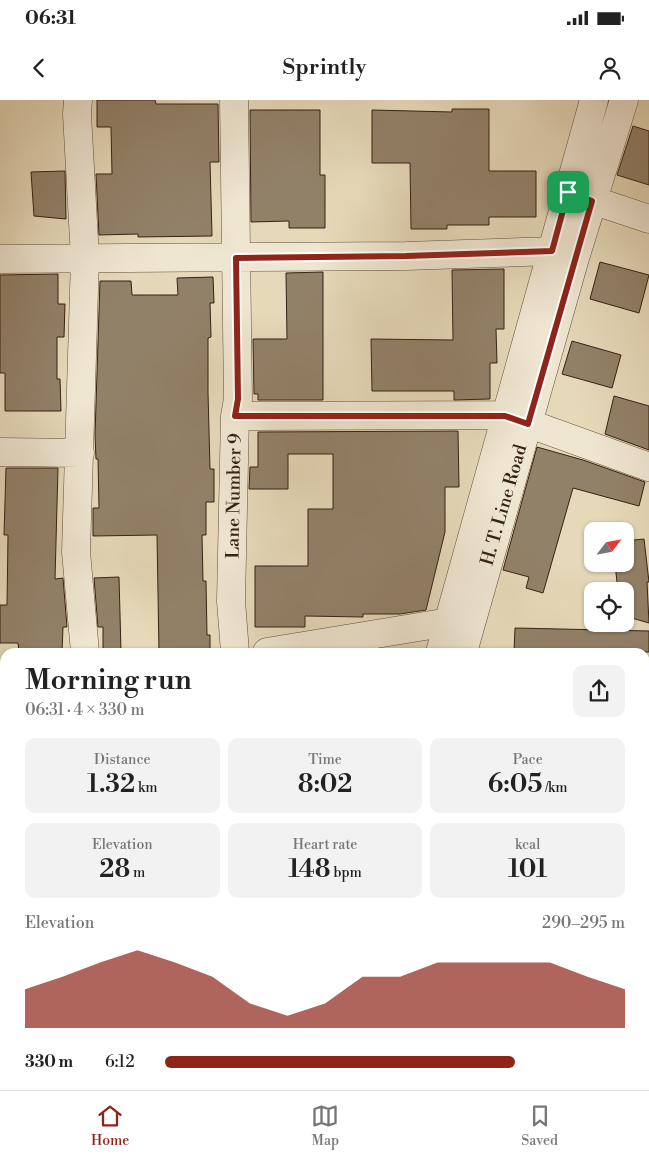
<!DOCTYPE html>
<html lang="en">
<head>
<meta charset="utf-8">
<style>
  :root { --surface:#fff; --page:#f2f2f2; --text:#222; --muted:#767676; --line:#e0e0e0; --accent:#8f2418 }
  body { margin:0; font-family:"Libre Bodoni",serif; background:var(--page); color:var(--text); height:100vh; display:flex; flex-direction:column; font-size:19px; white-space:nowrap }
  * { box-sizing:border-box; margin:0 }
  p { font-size:16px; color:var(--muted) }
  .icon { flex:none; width:28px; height:28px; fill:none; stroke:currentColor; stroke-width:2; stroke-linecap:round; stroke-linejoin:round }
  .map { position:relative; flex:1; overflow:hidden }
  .panel { position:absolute; left:0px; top:548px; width:650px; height:442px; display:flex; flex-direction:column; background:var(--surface); border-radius:15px 15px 0 0; box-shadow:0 1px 4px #0004 }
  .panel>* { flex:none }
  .needle { width:32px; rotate:58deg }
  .buttons { position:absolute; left:584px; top:422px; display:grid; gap:10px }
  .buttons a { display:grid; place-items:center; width:50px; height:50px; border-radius:10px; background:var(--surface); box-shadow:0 1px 4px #0004; font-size:25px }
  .pin { position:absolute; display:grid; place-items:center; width:42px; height:42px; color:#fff; margin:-21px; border-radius:10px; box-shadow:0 2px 8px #0006 }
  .round { display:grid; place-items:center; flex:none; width:52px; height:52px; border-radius:10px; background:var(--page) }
  .headline { display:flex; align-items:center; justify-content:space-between; height:85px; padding:0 25px }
  h1 { font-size:28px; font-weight:600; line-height:38px }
  .figures { display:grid; grid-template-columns:repeat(3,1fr); gap:8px; height:85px; padding:5px 25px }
  .figures div { display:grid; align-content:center; border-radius:10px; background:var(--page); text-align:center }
  .figures b { font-size:25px; font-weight:600 }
  .figures small { font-size:14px; font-weight:400 }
  .figures p { font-size:14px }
  .chart { height:140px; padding:10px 25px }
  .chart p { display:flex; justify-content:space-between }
  .chart svg { width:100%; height:90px; margin-top:5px; fill:var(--accent); opacity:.7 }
  ul { padding:0 25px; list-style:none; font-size:16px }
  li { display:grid; grid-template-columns:80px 60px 1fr; align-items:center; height:38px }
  li i { height:12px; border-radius:6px; background:var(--accent) }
  .status { display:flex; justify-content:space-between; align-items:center; height:35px; padding:0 25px; background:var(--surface); direction:ltr }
  .status svg { height:14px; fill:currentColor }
  header { display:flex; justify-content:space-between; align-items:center; height:65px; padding:0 25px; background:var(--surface); font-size:22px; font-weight:600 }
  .dock { display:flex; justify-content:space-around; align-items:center; height:70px; border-top:1px solid var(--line); background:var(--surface); font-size:14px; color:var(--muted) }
  .dock a { display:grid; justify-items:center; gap:2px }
  .dock .selected { color:var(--accent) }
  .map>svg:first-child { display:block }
  .building { fill:#928169; stroke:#362113 }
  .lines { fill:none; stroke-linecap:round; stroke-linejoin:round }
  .minor-casing { stroke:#624f3c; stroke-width:29 }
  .minor { stroke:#efe6d2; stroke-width:28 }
  .route-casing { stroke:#fff; stroke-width:10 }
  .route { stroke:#8f2418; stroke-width:6 }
  .labels { text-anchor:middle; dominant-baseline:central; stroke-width:5; stroke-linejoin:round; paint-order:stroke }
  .street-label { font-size:18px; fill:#362113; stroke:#efe6d2 }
</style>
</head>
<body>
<div class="status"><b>06:31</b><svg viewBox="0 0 49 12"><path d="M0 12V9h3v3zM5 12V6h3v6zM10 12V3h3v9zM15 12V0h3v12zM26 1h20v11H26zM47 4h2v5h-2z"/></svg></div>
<header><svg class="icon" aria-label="back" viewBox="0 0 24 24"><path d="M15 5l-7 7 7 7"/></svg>Sprintly<svg class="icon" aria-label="person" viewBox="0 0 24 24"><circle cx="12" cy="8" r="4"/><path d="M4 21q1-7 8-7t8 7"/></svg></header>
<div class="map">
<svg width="649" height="990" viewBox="0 0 649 990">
  <rect width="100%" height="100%" fill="#e6d9b9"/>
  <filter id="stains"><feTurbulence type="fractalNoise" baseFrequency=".004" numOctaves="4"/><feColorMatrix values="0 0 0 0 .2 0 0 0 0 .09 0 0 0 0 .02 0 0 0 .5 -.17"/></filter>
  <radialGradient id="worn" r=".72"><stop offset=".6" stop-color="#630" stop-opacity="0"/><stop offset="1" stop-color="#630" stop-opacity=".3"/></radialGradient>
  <path class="building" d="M97 0H155L156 4H218L219 62H210L212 136 138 137V134L99 135 96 74H112L111 27H97Z
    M452 9H489V71H536V117H489V125H447V129H411L410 63H372V10L452 12Z
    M250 10H320V75H325V128H289V121L251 122Z
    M633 26 649 31V85L617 75Z
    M65 71 66 119 34 116 31 72Z
    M600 162 649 175 639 213 590 199Z
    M504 169V229H496L497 263H490V299L454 300V291H372L371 239 453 240 452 170Z
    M323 172V300H258V294H254L253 239H287L286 173Z
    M58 174V204H65L64 237H57V279H60L61 311H5V273H0V175Z
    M213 177 214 203H210L211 237 208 238V292L210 369H214V402H206V435H202L203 481H206L207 535H210V552H159L157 435 93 436V408H99L98 359H96L95 335 100 181H131L132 195H178L177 178Z
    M572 241 621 255 612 288 562 274Z
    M614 296 649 306V350L605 334Z
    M458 331 459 387H445V432L426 510 400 514H363V517L305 516V527H255V466H308V409H333V354H288V389H249L250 367H258V332Z
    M537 347 583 360 645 382 639 406 573 388 543 493 526 488 529 477 503 470Z
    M6 368H58L55 479 63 478 67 527H63L62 552H19L18 543H0V505H7L8 435H4Z
    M644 439 649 482H647L649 523 625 516V491H618L615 464H625V441Z
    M119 477 121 552H103V527H98L94 478Z
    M515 528 649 531V552H514Z"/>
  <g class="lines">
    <defs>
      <path id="minor" d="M78 0 77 14 85 158 76 452 85 552
        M234 0 238 299 235 316 231 501 235 552
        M574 94 649 119
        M0 159 406 156 552 151 575 158
        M235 316 505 315 649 367
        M0 352 80 353
        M267 552 449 522 465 521
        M440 552 594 0
        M463 552 575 158 624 0
        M645 682 649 681
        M0 705 5 704
        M645 705 649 729
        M0 856 5 855
        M140 985 141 990
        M282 985 283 990
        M320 990 321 985
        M350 990 351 985"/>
    </defs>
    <use href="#minor" class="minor-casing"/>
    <use href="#minor" class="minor"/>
  </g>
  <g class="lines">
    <defs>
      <path id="route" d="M568 92 592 101 528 324 505 316H235L238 299 236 158 406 156 552 151Z"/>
    </defs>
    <use href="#route" class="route-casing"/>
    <use href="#route" class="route"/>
  </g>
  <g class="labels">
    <g class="street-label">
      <text transform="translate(234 396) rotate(-89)">Lane Number 9</text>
      <text transform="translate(504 405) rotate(-74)">H. T. Line Road</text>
    </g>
  </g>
  <rect width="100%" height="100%" filter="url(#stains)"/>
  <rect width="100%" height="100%" fill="url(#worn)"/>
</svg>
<div class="buttons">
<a><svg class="needle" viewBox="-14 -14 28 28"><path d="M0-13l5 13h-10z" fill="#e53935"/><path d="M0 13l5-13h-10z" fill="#767676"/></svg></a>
<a><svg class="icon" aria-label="locate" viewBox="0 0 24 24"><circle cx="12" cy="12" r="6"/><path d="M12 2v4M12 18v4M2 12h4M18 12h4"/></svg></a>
</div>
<div class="pin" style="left:568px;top:92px;background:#1e9e55"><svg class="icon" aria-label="arrive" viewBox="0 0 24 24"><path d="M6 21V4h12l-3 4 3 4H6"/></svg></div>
<section class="panel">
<div class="headline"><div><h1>Morning run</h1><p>06:31 · 4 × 330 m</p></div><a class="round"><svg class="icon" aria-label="share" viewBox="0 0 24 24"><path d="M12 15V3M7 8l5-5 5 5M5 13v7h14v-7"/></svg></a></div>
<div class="figures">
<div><p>Distance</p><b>1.32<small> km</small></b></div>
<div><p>Time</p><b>8:02</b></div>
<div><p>Pace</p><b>6:05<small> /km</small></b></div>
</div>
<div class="figures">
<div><p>Elevation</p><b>28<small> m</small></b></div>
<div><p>Heart rate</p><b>148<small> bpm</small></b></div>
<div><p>kcal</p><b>101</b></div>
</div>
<div class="chart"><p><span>Elevation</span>290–295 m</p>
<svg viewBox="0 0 160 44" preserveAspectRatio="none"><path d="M0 44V25L10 19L20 12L30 6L40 12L50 19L60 32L70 38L80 32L90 19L100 19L110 12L120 12L130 12L140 12L150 19L160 25V44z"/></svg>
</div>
<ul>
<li><b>330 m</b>6:12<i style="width:76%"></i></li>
</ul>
</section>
</div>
<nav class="dock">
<a class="selected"><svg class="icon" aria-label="home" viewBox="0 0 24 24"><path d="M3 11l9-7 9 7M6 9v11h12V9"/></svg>Home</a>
<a><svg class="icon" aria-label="map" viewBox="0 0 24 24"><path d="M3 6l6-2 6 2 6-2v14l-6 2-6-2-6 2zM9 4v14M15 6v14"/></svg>Map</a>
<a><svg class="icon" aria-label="saved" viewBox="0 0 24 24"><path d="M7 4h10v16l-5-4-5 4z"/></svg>Saved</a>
</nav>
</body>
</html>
